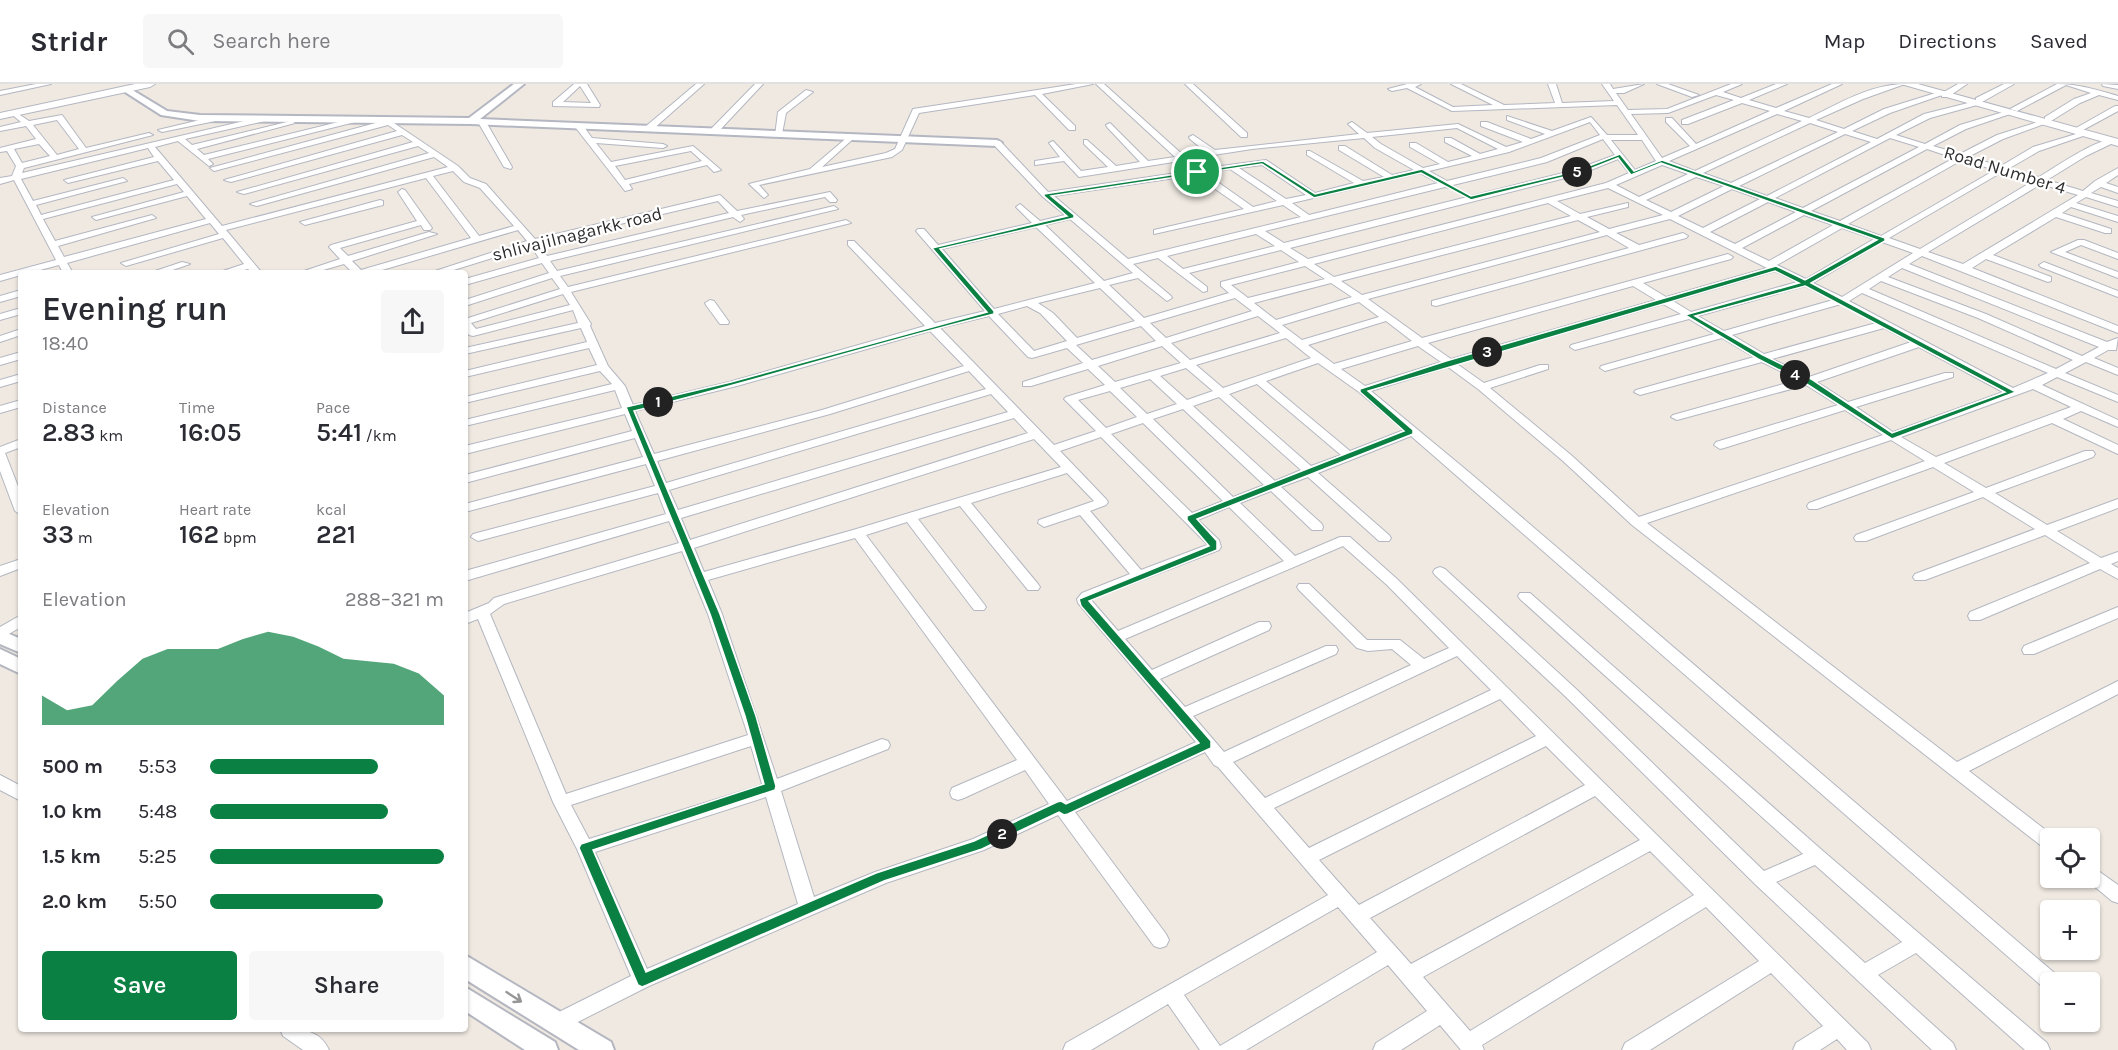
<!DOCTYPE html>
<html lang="en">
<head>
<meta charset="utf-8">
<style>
  :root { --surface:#fff; --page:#f7f7f7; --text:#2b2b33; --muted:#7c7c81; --line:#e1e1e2; --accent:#0b8043 }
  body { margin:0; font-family:Karla,sans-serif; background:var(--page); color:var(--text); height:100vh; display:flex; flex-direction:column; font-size:22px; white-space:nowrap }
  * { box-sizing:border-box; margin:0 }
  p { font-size:20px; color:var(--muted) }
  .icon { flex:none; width:33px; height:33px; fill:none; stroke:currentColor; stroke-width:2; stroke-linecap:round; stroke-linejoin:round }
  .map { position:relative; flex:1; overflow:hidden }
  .drawer { position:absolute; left:18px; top:186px; width:450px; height:762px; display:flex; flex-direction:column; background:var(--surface); border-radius:6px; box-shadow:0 2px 4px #0004 }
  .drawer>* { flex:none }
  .fabs { position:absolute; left:2040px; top:744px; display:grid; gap:12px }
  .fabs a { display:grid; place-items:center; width:60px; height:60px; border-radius:6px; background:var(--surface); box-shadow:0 2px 4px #0004; font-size:30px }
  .pin { position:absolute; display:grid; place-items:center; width:51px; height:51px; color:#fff; margin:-26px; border:3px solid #fff; border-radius:50%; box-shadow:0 2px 6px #0007 }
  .km { position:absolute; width:30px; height:30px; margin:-15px; border-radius:50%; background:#222; color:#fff; font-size:16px; line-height:30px; text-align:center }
  .round { display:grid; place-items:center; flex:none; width:63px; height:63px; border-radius:6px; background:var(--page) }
  .overview { display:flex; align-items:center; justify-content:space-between; height:102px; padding:0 24px }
  h1 { font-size:33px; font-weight:600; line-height:45px }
  .figures { display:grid; grid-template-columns:repeat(3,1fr); gap:9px; height:102px; padding:6px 24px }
  .figures div { display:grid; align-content:center }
  .figures b { font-size:26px; font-weight:600 }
  .figures small { font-size:16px; font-weight:400 }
  .figures p { font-size:16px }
  .chart { height:168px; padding:12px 24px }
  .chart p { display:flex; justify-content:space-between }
  .chart svg { width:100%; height:108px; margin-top:6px; fill:var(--accent); opacity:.7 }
  .cta { display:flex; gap:12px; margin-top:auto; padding:12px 24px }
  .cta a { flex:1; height:69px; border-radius:6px; background:var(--accent); color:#fff; font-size:24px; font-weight:600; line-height:69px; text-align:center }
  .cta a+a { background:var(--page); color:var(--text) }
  ul { padding:0 24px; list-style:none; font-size:20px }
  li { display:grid; grid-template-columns:96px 72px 1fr; align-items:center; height:45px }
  li i { height:15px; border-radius:8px; background:var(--accent) }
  header { display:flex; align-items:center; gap:36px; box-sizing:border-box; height:84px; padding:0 30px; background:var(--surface); border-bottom:2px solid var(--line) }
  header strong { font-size:28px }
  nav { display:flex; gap:33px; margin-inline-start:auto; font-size:21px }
  .search { width:420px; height:54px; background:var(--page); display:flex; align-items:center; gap:15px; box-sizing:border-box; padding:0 21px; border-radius:6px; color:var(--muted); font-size:22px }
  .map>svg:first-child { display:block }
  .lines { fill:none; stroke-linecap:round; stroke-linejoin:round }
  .minor-casing { stroke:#b4b7c1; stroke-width:2 }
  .tertiary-casing { stroke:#b4b7c1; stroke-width:4 }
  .secondary-casing { stroke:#b4b7c1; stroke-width:2 }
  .minor { fill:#fff; fill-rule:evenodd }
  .tertiary { fill:#fff; fill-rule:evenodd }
  .secondary { fill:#fff; fill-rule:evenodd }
  .oneway { stroke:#969696 }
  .route { fill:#0b8043; stroke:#fff; stroke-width:1.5; fill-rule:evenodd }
  .labels { text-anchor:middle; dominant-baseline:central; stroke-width:4.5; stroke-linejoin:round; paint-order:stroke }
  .far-street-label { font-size:18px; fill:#2e2e2e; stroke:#fff }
</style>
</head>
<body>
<header>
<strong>Stridr</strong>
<div class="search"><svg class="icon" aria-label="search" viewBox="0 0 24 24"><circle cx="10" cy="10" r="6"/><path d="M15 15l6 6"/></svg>Search here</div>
<nav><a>Map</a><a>Directions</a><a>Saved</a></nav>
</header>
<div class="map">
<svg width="2118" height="966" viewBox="0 0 2118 966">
  <rect width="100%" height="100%" fill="#efe9e1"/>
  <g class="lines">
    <defs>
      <path id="minor" d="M36 0H51L0 11V7Z
        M574 0H587L600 21 599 23 553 22V18ZM580 2 591 19 563 18Z
        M696 0H704L651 47H645V43Z
        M755 0H763L717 49H711V45Z
        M1076 0H1093L1042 10 1075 42V46H1069L1035 11 919 29 902 66 892 73 759 101 768 111 764 114 749 100 810 85 850 51 854 53 853 55 822 83 886 69 895 65 913 25Z
        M1096 0H1104L1183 71 1206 68 1190 55 1189 53 1193 51 1215 66 1359 50 1348 40 1352 38 1367 49 1458 40 1506 63 1523 58 1481 42V38H1487L1531 55 1545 50 1507 36V32L1552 47 1591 33 1607 51H1638L1617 21 1452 27 1407 4 1392 7 1388 5 1407 0H1421L1415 3 1453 23 1493 21 1451 0H1461L1504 21 1555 19 1548 0H1556L1562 19 1614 17 1602 0H1610L1613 5 1644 0 1624 9H1616L1628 26 1667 25 1731 0H1742L1723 8 1741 14 1776 0H1787L1749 16 1776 24 1832 0H1842L1784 27 1809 34C1838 20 1871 0 1905 0L1863 15 1816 36 1844 45 1884 25 1942 7V11L1890 29 1852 47 1877 55 1924 30 1976 17V14L2004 0H2014L1982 18H1977V21L1930 34 1896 51 1925 60 1960 41 2010 26V30L1966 45 1933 62 1960 70 1997 51 2044 36V40L2003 55 1968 73 2001 82 2033 63 2086 47V51L2039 67 2008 85 2039 93C2054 84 2096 55 2113 55V59L2086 72 2047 96 2083 107 2095 97 2118 84V91L2106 99 2118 103V109L2101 103 2091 109 2118 117V123L2086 113 2076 119 2118 132V138L2071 123 2062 129 2111 145V149H2105L2056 133 1993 171 2051 193V197L2048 198 1986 175 1972 184 2118 242V249L1922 172 1909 180 2107 258 2118 254 2116 266H2108L2094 274 2118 284V291L2086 278 2065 289 2118 311V318L2057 293 2042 301 2118 336V343L2081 327 2063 335 2118 361V370L2052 339 1944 379 1986 404 2085 367H2093L2095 370 2093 373 1995 409 2047 441 2118 415V424L2057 447 2101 474 2118 468V477L2111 480 2118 484V495L2100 485 1980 536H1970L1968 532 1970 528 2090 479 2045 451 1925 496H1915L1913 493 1915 490 2035 445 1983 413 1866 457H1856L1854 454 1856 451 1974 408 1933 383 1817 425H1809L1807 422 1809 419 1925 377 1891 356 1647 439 1957 678 2118 597V610L1969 687 2056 754H2050V766L2044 764 1632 441 1563 377 1478 305 1448 283 1371 307 1470 389 2058 892 2060 898H2050V907L2044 904 1411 352 1318 389 1389 451 1391 454 1389 457H1379L1308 393 1281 403 1322 440 1323 443 1322 446H1312L1271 407 1240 419 1295 472 1340 453H1350L1397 495 1868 959 1871 966H1847L1837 955 1820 966H1793L1796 959 1823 942 1771 889 1650 966H1622L1625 959 1759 877 1706 823 1482 961 1484 966H1461L1440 941 1401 966H1373L1376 959 1427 927 1388 881 1246 966H1200L1168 920 1091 966H1063L1066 959 1328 811 1218 683 1214 681 1205 668 1075 728 1166 850 1169 856 1166 862 1160 864 1154 862 1058 731 984 766 886 799 814 830 649 902 556 949 549 947 546 940 549 933 631 892 577 765 553 718 478 535 465 540V529L489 519 494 514 679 459 669 437 465 497V487L666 430 658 409 478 457 471 453 473 450 655 402 646 380 465 428V420L643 373 635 354 465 399V391L632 347 625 330 465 370V362L622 324 615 306 465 342V336L612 300 600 287 465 319V313L597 281 589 264 465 293V287L587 258 581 244 465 270V264L578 239 573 226 473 252 469 251 465 245V235L560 205 552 194 465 222V216L549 189 542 179 465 201V195L539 174 531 162 444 189H429L527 157 518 146 372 189H353L344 180 313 189H298L340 175 329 163 331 161 417 137 398 108 402 105 405 106 432 144 430 146H424L421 141 340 164 348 172 429 148 437 150 352 177 361 186 471 154 426 94 226 146 262 189H252L248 185 233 189H217L244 180 223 154 126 182 121 179 219 150 210 139 67 179 73 189H63L59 181 29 189H21V191L0 197V191L56 176 14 96 0 100V94L12 92 16 82 7 67 0 68V64L36 55 26 42 0 47V43L21 38 10 29 14 27 29 37 62 31 86 64 149 49 153 51 24 84 22 89 266 32H269V36L185 55 192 61 291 37 295 39 197 65 204 71 359 33V37L208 75 213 80 209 82 178 57 155 63 222 142 448 83 434 73 257 122 250 120 429 69 418 62 244 110 237 108 413 58 402 51 231 98 224 96 397 47 388 41 214 87 210 84 383 37 381 35 385 33 458 82 470 94 486 100 535 155 720 111 737 127 830 108 837 116 836 118H830L825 113 741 131 744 135 740 138 733 133 550 177 557 187 834 122 838 125 560 192 568 203 846 136 851 139 571 208 591 240 590 242 608 282 625 302 633 321 729 298 925 242 848 161V157H854L935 239 985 227 916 147 918 145H924L938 161 1032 139 1016 123 1020 120 1040 137 1065 131 1043 113 994 61V57H1000L1048 108 1190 87 1180 77 1079 93 1064 77 1035 81V77L1060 73 1049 59 1053 57 1081 87 1108 83 1084 60V56H1087L1116 82 1140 78 1107 43 1106 41 1110 39 1148 77 1175 73ZM1716 11 1734 16 1682 36V40H1688L1742 19 1770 27 1696 60 1672 34H1666V38L1690 62 1662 74 1631 30 1668 29ZM1777 30 1802 37 1695 87 1669 77ZM57 36 79 65 57 71 33 41ZM1590 38 1600 51 1541 74 1447 97 1429 87 1509 68ZM1810 39 1838 48 1731 99 1703 89ZM1457 44 1498 65 1480 70 1451 54H1445V58L1472 72 1448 78 1416 59H1410V63L1440 80 1423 84 1381 60 1372 53ZM1845 50 1871 58 1767 112 1739 102ZM1364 54 1375 64 1414 86 1392 91 1345 62H1339V66L1384 93 1363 97 1310 67H1307V71L1354 99 1315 109 1266 76 1199 85 1188 75 1252 65ZM1890 54 1919 63 1803 124 1775 114ZM1603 55 1615 71 1575 86 1284 159 1265 147 1445 103 1454 105 1453 101 1547 78ZM1611 56H1642L1656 77 1635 86ZM39 60 50 72 22 79 14 65ZM148 64 154 73 64 96 68 99 158 77 174 96 41 131 36 121 127 97 123 94 33 117 21 95ZM1927 65 1954 74 1840 137 1811 127ZM1618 75 1629 89 1606 99 1308 175 1290 164 1581 90ZM1962 76 1995 86 1881 152 1848 140ZM1262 81 1306 111 1286 115 1239 84ZM1662 81 1688 90 1639 113 1616 101ZM1230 85 1277 117 1253 123 1205 89ZM453 87 464 98 480 104 514 142 479 152 433 92ZM2002 88 2033 97 1920 165 1889 154ZM1420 89 1438 99 1309 131 1292 119ZM1195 91 1244 125 1154 146V150L1283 121 1301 133 1128 175 1054 112ZM1696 93 1724 102 1671 128 1646 116ZM177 100 184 108 92 133 96 136 187 112 206 135 64 173 58 162 156 134 152 131 55 157 43 135ZM2041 100 2078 111 1963 180 1928 168ZM1608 104 1663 131 1609 145 1587 133 1628 123V119L1580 130 1557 117ZM1732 105 1760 115 1703 144 1678 132ZM718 117 729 129 547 172 539 159ZM1768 118 1796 128 1735 160 1710 148ZM1548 119 1571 132 1334 193 1314 180ZM1804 131 1833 141 1769 177 1742 164ZM1070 135 1133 189 1104 197 1045 141ZM1670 135 1767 184 1666 213 1643 199 1731 175 1733 173 1728 170 1422 254 1368 215 1607 151 1629 164 1432 217V221L1436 222 1686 154 1688 152 1683 149 1639 161 1616 149ZM1578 136 1600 148 1362 211 1341 197ZM1036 143 1095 199 994 225 942 165ZM1842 144 1874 155 1806 195 1777 181ZM1256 150 1275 162 1183 185 1167 172ZM1882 158 1913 169 1842 213 1813 199ZM1281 166 1299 178 1221 198V202L1229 209 1144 234 1109 201 1138 194 1167 217 1172 214 1171 212 1133 180 1158 174 1203 208 1207 207V203L1189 189ZM1305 182 1325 195 1248 214 1231 201ZM1902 184 2099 263 2082 272 1986 230 1888 193ZM1775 187 1797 198 1691 228 1673 217ZM1881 197 1978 234 2073 276 2056 285 1869 205ZM1331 199 1352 213 1276 236 1254 219ZM1633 202 1656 216 1451 275 1428 259ZM1805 202 1833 216 1724 247 1698 232ZM1100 204 1135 237 1077 254 1053 229 1038 219ZM1862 209 2048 289 2013 304 1849 217ZM563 210 570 221 476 245 471 239ZM1235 214 1252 227 1166 254 1150 239ZM1359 218 1379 233 1302 256 1282 241ZM1663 220 1681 230 1571 261 1570 263 1575 266 1689 235 1714 250 1601 282 1600 284 1605 287 1722 254 1754 273 1636 306 1634 308 1640 311 1762 278 1798 296 1673 331 1671 333 1677 336 1806 301 1838 321 1716 358 1714 361 1720 365 1724 364 1845 326 1883 351 1639 433 1571 371 1490 304 1548 285V281H1540L1484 299 1457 280ZM1841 220 1876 239 1764 270 1732 251ZM1027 222 1040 229 1067 257 1034 267 998 230ZM989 232 1028 273 1032 274 1067 264 1083 279 1023 298V302H1031L1088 285 1105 301 1066 313 1064 315 1096 347 1054 361 940 244ZM1258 232 1280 249 1190 276 1171 259ZM1386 237 1412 257 1334 280 1308 261ZM1141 242 1156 257 1092 276 1076 261ZM1884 244 1911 258 1809 293 1772 275ZM930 247 964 282 822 326 654 370 635 327 737 302ZM1286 254 1311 274 1223 304 1196 281ZM1162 262 1181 279 1115 298 1098 282ZM1418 262 1441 278 1365 302 1341 285ZM1919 263 2003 308 1893 348 1856 323 1953 293V289H1945L1848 318 1817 298ZM1318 279 1359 308 1404 346 1350 367 1266 297ZM1186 284 1213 307 1187 316 1160 292ZM969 287 986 305 666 399 657 377 830 330ZM1150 295 1177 320 1147 330 1120 304ZM1257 300 1341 371 1311 382 1229 310ZM2033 305 2071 323 1936 373 1901 353ZM1110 307 1137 333 1106 344 1078 316ZM991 310 1008 328 678 426 669 406ZM1219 313 1301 386 1275 397 1193 322ZM1183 325 1264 401 1233 413 1153 335ZM1014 334 1028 349 690 456 681 434ZM1143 339 1223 417 1192 429 1111 350ZM1101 353 1207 460V461L1141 486 1090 427 1106 421 1108 418 1106 415 1060 367ZM1034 355 1061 383 853 446 704 488 694 464ZM1067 389 1094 417 1039 436 1038 439 1044 443 1080 431 1130 490 1082 509 1077 515 1078 519 1196 658 1067 717 866 451 907 438 974 526H984L986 523 984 520 918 435 960 422 1028 506H1038L1040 503 1038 500 971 419ZM1229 423 1284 477 1118 547 1092 517V515L1219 466 1221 463 1219 456 1198 436ZM855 454 1017 676 952 704 950 709 952 714 958 716 964 714 1025 686 1049 720 973 755 875 788 814 813 781 707 888 665 890 661 888 657 882 655 777 695 722 530 708 496ZM1343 462 1387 501 1449 564 1424 575 1400 556H1367L1309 500H1299L1297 503 1299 506 1357 564 1368 567 1392 565 1411 581 1224 668 1193 632 1336 570 1338 566 1336 562H1326L1185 623 1160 595 1269 546 1271 542 1269 538H1259L1152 586 1125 555ZM682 467 708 530 748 651 566 710 490 530 504 520ZM1457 572 1491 606 1265 714 1233 678ZM1500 615 1536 652 1309 764 1274 724ZM751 662 762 700 759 702 589 755 571 721ZM1546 662 1585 701 1359 821 1319 776ZM1595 712 1640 756 1411 880 1370 834ZM766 713 798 820 647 885 595 768ZM1650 767 1694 811 1470 947 1423 893ZM1338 823 1377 868 1220 962 1184 911Z
        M1185 0H1193L1247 49V53H1241Z
        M1657 0H1668L1699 11 1692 13Z
        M1958 0H1967L1948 13H1942V9Z
        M2057 0C2079 0 2097 6 2118 12V16L2099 11 2080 19 2051 37H2045V33L2074 15 2091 9 2066 1 2017 27 2010 25Z
        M2102 0 2118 1V5L2103 2Z
        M806 6 813 8 786 29 782 50 775 52 778 28Z
        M2115 22H2118V27L2083 46 2076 44Z
        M217 32H220V36L162 48 158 46Z
        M479 36 486 38 512 83 511 85 504 83 478 38Z
        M576 40H582L592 54 663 60 667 62 663 64 596 59 611 78 693 62 721 86 714 88 707 81 629 100 632 105 625 107 576 44ZM691 67 702 77 625 96 615 82Z
        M380 116 383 117V121L305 141 300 138Z
        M2078 156H2084L2118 169V175L2081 161 2065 168 2118 188V194L2051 168Z
        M182 178 190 180 164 189H149Z
        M2044 178 2118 207V213L2041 183 2039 181Z
        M21 206V212L0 218V212Z
        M710 216 714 217 729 238 728 240H720L706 221 705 219Z
        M21 224V230L0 236V230Z
        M21 245V251L0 258V252Z
        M21 268V275L0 281V274Z
        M21 290V297L0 303V296Z
        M21 316V323L0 329V322Z
        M21 355V363L5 369 21 410V431L15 427 0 387V363Z
        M21 475V484L0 492V482Z
        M1440 483 1445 485 1575 604 1764 787 1803 770 1520 515 1518 512 1520 509H1530L1823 767 2047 959 2050 966H2025L1916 869 1878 891 1953 959 1956 966H1932L1756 801 1565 612 1435 491 1433 488 1435 485ZM1815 781 1902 858 1865 879 1776 798Z
        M2118 523V534L2034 570H2024L2022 566 2024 562Z
        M21 531V543L0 555V543Z
        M0 691 21 702V717L0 706Z
        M2090 781 2118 801V819L2112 817 2084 794H2090Z
        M280 945C300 945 320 945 329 966H303L283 952Z"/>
      <path id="tertiary" d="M514 0H524L480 35 997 56 1002 59 997 62 471 40 200 37 161 31 122 6 129 4 167 27 200 31 469 34Z
        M0 546 21 555V569L0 560Z
        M0 565 21 575V590L0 580Z
        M465 871 611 958 614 966H579L465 895Z
        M465 903 555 958 558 966H525L465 927Z"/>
      <path id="secondary" d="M135 0H155L150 3 0 35V29Z
        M1901 0H1918L2118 55V62Z"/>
    </defs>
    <use href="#minor" class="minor-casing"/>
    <use href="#tertiary" class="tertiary-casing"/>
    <use href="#secondary" class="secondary-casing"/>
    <use href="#minor" class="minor"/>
    <use href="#tertiary" class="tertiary"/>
    <use href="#secondary" class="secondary"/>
  </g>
  <defs><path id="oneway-shaft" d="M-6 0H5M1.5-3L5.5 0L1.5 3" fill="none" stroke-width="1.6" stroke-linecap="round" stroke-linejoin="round" transform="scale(1.5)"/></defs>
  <use class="oneway" href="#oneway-shaft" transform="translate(514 913) rotate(33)"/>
  <path class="route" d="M1620 70 1634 87 1662 76 1885 154V157L1811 199 2016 308 1892 355 1805 299 1758 275 1685 231 1799 199 1775 187 1368 307 1413 346V350L1197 435 1217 457V466L1089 517 1211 657V664L1068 730 1064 731 1059 728 982 765 884 797 647 901 642 903 638 901 579 764 581 760 764 700 745 632 710 530 626 323 731 298 987 228 932 164 1067 132 1044 112V110L1263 77 1315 110 1422 85 1471 112 1576 87ZM1618 74 1631 91 1661 79 1877 156 1805 196 1776 182 1446 277 1360 305V308L1404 347 1187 432V436L1209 462 1079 515 1081 522 1199 659 1066 720 1061 717 1057 718 974 757 876 789 646 888 593 766 775 706 776 702 756 632 720 530 634 327C755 297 873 260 994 230V227L940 165 1074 134V131L1051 112 1262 80 1314 114 1421 89 1471 116 1580 89ZM1805 202 2005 308 1892 349 1811 295 1763 271 1695 232Z"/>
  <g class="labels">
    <g class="far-street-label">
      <text transform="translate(2005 86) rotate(17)">Road Number 4</text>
      <text transform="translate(577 150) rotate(-14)">shlivajilnagarkk road</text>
    </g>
  </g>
</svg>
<div class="fabs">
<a><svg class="icon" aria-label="locate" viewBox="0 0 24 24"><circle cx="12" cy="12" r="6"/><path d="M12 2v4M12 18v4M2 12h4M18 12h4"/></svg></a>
<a>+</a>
<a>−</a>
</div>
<div class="pin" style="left:1197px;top:88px;background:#1e9e55"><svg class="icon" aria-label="arrive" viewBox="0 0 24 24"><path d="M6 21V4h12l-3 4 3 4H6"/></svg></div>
<b class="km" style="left:658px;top:318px">1</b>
<b class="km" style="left:1002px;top:750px">2</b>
<b class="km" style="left:1487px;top:268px">3</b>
<b class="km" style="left:1795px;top:291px">4</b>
<b class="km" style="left:1577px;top:88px">5</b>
<section class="drawer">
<div class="overview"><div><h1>Evening run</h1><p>18:40</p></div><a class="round"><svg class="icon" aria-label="share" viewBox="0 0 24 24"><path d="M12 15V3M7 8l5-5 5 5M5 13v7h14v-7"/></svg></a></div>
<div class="figures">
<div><p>Distance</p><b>2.83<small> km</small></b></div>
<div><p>Time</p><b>16:05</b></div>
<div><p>Pace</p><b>5:41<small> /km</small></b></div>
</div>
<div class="figures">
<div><p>Elevation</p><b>33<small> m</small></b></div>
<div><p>Heart rate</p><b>162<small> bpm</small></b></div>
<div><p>kcal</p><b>221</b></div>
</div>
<div class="chart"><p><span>Elevation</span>288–321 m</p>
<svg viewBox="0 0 160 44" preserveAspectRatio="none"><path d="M0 44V32L10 38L20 36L30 26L40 17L50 13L60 13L70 13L80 9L90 6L100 8L110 12L120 17L130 18L140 19L150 23L160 32V44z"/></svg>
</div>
<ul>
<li><b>500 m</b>5:53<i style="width:72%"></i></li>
<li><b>1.0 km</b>5:48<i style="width:76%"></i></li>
<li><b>1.5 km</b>5:25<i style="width:100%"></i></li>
<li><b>2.0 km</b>5:50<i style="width:74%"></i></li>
</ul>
<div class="cta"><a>Save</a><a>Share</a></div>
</section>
</div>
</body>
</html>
